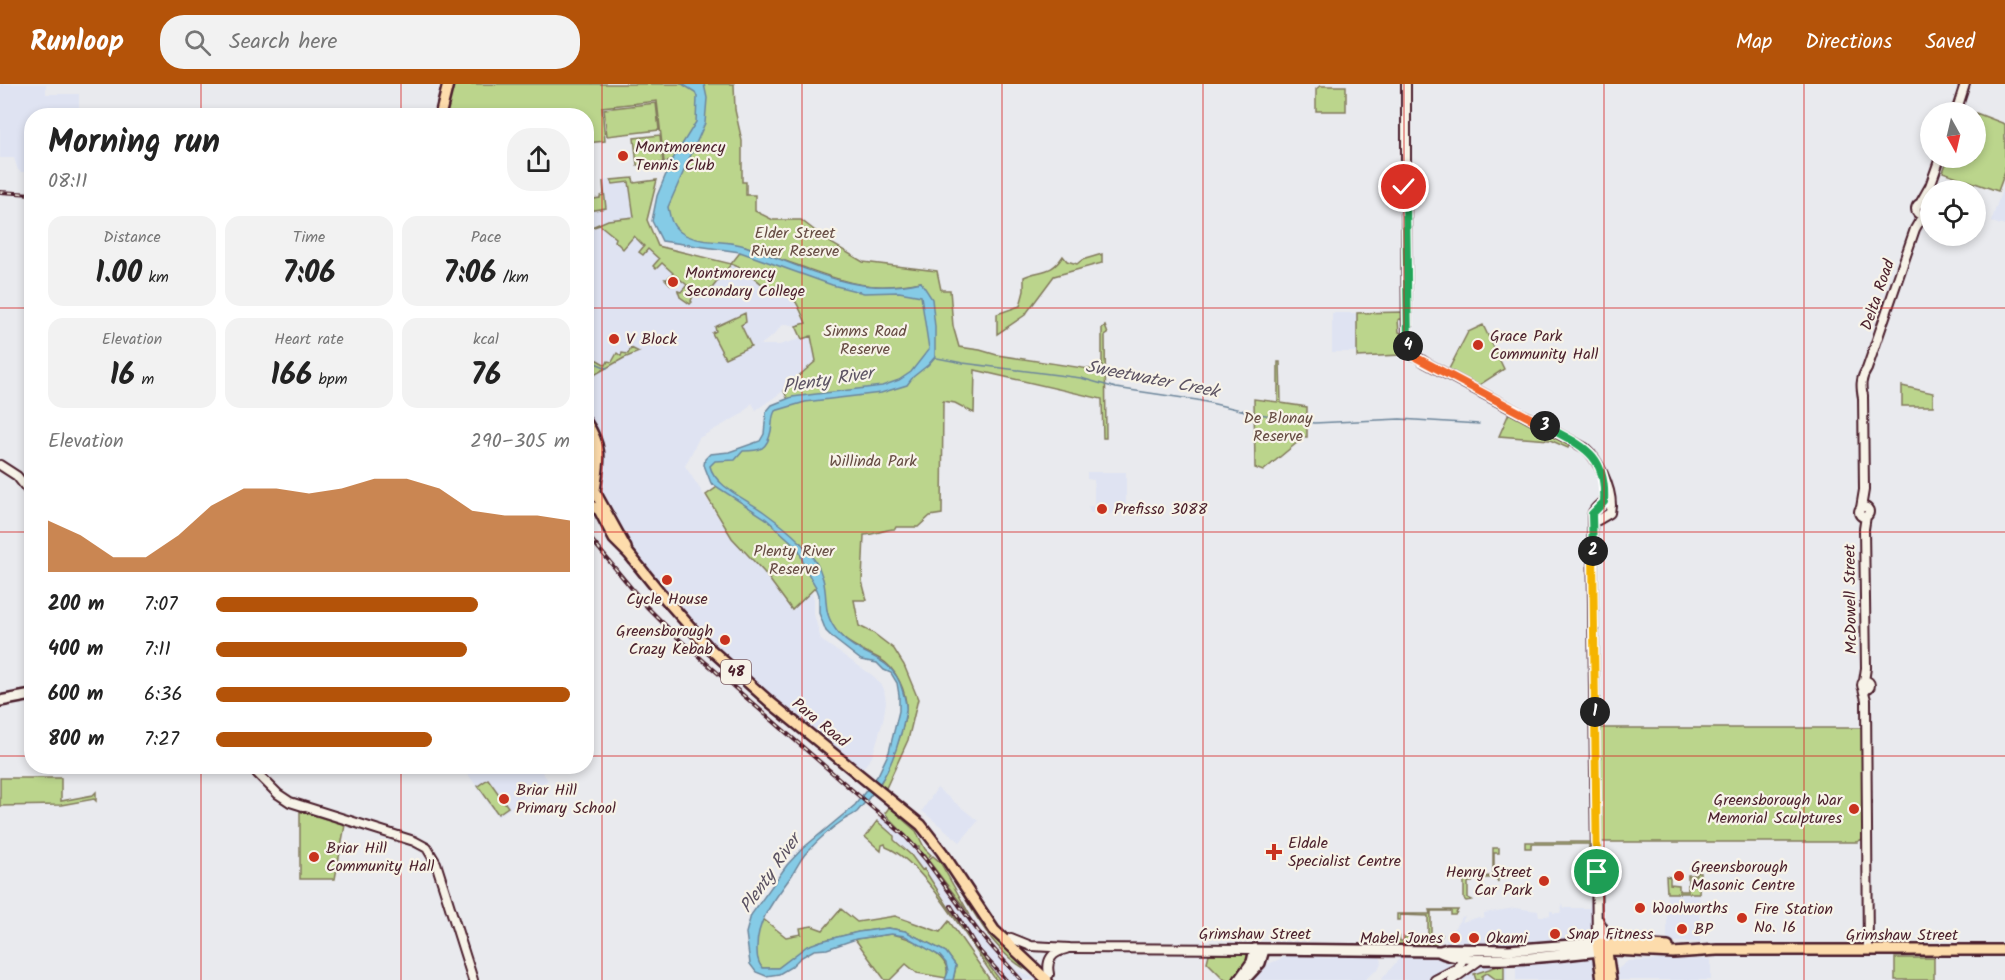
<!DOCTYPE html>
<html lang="en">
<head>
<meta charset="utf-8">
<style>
  :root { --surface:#fff; --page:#f2f2f2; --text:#222; --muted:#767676; --accent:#b45309 }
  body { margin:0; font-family:Kalam,sans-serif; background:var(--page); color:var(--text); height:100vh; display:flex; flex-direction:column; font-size:22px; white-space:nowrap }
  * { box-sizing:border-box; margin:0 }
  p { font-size:20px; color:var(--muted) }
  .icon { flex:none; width:33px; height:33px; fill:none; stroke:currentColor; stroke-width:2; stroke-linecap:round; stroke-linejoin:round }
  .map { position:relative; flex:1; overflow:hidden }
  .details { position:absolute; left:24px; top:24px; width:570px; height:666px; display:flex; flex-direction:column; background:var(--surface); border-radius:24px; box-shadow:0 3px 9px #0003 }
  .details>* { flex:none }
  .needle { width:39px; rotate:172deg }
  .controls { position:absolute; left:1920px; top:18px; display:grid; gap:12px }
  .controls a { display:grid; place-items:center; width:66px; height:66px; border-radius:50%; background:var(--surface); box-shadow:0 3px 9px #0003; font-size:30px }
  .pin { position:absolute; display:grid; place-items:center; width:51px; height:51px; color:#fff; margin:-26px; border:3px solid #fff; border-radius:50%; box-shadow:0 2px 6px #0007 }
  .km { position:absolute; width:30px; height:30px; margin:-15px; border-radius:50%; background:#222; color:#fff; font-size:16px; line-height:30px; text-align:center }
  .round { display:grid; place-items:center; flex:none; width:63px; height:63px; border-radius:24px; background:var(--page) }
  .overview { display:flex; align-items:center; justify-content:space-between; height:102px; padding:0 24px }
  h1 { font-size:33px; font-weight:700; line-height:45px }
  .metrics { display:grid; grid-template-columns:repeat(3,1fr); gap:9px; height:102px; padding:6px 24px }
  .metrics div { display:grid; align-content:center; border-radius:15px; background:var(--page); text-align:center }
  .metrics b { font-size:30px; font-weight:700 }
  .metrics small { font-size:16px; font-weight:400 }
  .metrics p { font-size:16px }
  .chart { height:168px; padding:12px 24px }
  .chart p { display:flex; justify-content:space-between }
  .chart svg { width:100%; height:108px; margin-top:6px; fill:var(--accent); opacity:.7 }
  ul { padding:0 24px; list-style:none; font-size:20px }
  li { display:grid; grid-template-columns:96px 72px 1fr; align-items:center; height:45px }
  li i { height:15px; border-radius:8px; background:var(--accent) }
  header { display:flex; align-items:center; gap:36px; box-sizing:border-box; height:84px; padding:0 30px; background:var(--accent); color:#fff }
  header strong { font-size:28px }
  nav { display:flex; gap:33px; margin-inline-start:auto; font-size:21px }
  .search { width:420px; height:54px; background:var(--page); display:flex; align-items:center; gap:15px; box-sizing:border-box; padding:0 21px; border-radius:24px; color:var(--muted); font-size:22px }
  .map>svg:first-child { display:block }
  .built { fill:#dfe3f2 }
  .green { fill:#bbd58c; stroke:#827a5c; stroke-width:1.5; fill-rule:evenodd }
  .water { fill:#85cbe6; stroke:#6d869b; stroke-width:1.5 }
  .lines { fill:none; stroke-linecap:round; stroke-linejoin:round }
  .stream { stroke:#6d869b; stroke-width:1.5 }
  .tertiary-casing { stroke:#4a1f2b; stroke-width:12 }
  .secondary-casing { stroke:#4a1f2b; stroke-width:14 }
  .primary-casing { stroke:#4a1f2b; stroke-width:14 }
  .tertiary { stroke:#f7f3e8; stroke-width:8 }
  .secondary { stroke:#f7f3e8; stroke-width:9 }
  .primary { stroke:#fddcac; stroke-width:9 }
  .rail-casing { stroke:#4a1f2b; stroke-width:4 }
  .rail { stroke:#f7f3e8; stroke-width:1.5; stroke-dasharray:4.5; stroke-linecap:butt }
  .split-1-casing { stroke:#fff; stroke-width:12 }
  .split-2-casing { stroke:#fff; stroke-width:12 }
  .split-3-casing { stroke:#fff; stroke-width:12 }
  .split-4-casing { stroke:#fff; stroke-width:12 }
  .split-5-casing { stroke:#fff; stroke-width:12 }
  .split-1 { stroke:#f5b400; stroke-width:8 }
  .split-2 { stroke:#f5b400; stroke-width:8 }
  .split-3 { stroke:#22a559; stroke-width:8 }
  .split-4 { stroke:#f0652b; stroke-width:8 }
  .split-5 { stroke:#22a559; stroke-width:8 }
  .grid { fill:none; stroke:#d62828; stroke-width:1.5; stroke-opacity:0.55 }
  .poi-dot { fill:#c8321e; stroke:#f7f3e8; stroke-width:2 }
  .labels { text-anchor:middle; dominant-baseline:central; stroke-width:4.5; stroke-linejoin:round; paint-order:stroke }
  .shield { fill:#f7f3e8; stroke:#7e5f64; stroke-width:1.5 }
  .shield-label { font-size:15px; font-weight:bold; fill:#4a1f2b }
  .poi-label { font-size:16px; fill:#4a1f2b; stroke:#f7f3e8; text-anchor:start }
  .park-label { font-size:16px; fill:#664c43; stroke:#f7f3e8 }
  .street-label { font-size:16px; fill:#4a1f2b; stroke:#f7f3e8 }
  .water-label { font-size:18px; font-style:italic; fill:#5c5363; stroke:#f7f3e8 }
</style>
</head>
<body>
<header>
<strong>Runloop</strong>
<div class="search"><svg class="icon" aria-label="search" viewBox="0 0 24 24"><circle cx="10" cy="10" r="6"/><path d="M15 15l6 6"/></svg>Search here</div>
<nav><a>Map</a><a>Directions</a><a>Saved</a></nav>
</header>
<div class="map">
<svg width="2005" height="896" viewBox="0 0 2005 896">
  <rect width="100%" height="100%" fill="#e9eaee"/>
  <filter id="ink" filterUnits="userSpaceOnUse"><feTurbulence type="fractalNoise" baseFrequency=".0167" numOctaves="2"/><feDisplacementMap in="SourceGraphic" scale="12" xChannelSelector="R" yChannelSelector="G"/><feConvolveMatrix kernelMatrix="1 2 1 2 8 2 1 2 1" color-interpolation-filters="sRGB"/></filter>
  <g filter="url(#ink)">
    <path class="built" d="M0 0H46V10H79V31L32 32 31 88H21L18 86 14 74H0Z
      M633 94 634 99 657 96 647 136 657 162 738 182 766 203H779L790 209 806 240 796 242 787 240 781 242 775 250 760 261H779L811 252 816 277 794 295 795 299 756 326 752 319 742 330 699 354 685 382 732 454 764 488 791 526 811 507 814 515V530L821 556 872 591 884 605 886 618 883 637 872 673 861 686 751 596 693 540 636 473 625 455 599 404 586 334 587 125 605 122 602 97Z
      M2005 97V142L1991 138Z
      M1332 229H1357V268H1332Z
      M1087 388H1126V430L1090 429 1088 422H1094V396L1087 395Z
      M463 683H538L548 696 498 733Z
      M937 704 978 737 960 758 922 727Z
      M885 729 916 761 919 762V765L959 815 987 855 1016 885 1037 896H1000L989 884 969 855 944 814 911 771 877 737Z
      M1667 809H1699L1700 858H1667Z
      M1563 819 1564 824H1589L1590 820 1593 821V848L1588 855 1521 863 1446 860V856L1462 833 1465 832 1462 838 1479 833 1480 834H1484V829L1515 824 1538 827 1539 832H1546L1550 831V827H1553V829H1560Z
      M1290 871 1328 874 1348 871H1379L1382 877 1377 887 1375 886 1365 896H1247L1268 880Z
      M1399 872 1447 874 1450 877V884L1444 889H1437L1430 896H1381L1399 875 1397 873Z
      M1592 872 1595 873 1599 896H1516V883L1519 877H1566L1570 873Z
      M1711 875V896H1617L1618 885 1628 877Z
      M1503 878 1507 884V896H1457L1475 881Z"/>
    <path class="green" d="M452 0H734L735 26 742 57V98H746V111H755V127L773 136H801L831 159 863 178 937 187 941 206H950L953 242 959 263 980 266 997 271 1102 287V244L1105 242 1108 250 1105 252 1106 354H1103L1102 315 975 286 974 329 955 319 943 317 942 430 930 432 918 443H896L895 445C884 445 875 451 864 451L862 497 867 516H854L859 542 873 549 894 565 904 581 918 615 908 656 886 704 880 700C890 681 904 648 906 626 907 608 896 584 880 575 862 565 843 560 832 541 824 527 825 511 823 496L792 526 764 488 732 454 706 411 720 401 710 389 709 376 763 358 769 329 789 318 784 307 795 299 794 296 816 277 811 252 802 255 796 242 806 239C800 226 794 207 777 203 772 202 768 204 763 201 753 193 744 184 731 180L705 213 694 209 691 217 692 218 690 220 680 213 678 207 681 208 687 201 675 191 670 198V200L665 195H667L673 189 662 179 656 185 653 182 659 175 648 165 643 171 639 168 644 162 634 152 623 165 615 157 616 154 600 141 587 145 608 136 634 133 629 98 613 100 611 96 633 94 634 99 657 96 647 136 658 162 731 180 742 166 689 156 662 133 680 77 664 78 657 17 602 23 605 57 587 59 586 32H445ZM745 162C760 170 778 174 794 180 843 197 867 209 921 198L922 208 846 202 743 165Z
      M1320 2H1346V27H1316V5Z
      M656 19 659 46 607 52 604 25Z
      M1976 29 2005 40V88L1998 107 1943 88 1948 74H1976Z
      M660 51 663 79 637 81 634 54Z
      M603 97 606 124 587 127V116L600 114V112L604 111Z
      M1102 170V179L1054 192 1025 231 997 250V230L1020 222 1024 207V193C1041 185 1051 191 1063 172L1067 177 1077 180 1082 176Z
      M1404 228V237L1400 235 1398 236 1399 248 1404 251V265L1402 271 1357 273V229Z
      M745 229 746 238 741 241 751 262 725 274 712 249 716 247 715 243Z
      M1483 241 1504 285 1478 302 1448 287 1468 248Z
      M631 264 639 268 624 274 587 295V270L606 281 608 277 612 278 617 269 621 272 622 269 628 270Z
      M1278 278H1280L1281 319 1307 323V353H1304L1263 387 1255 384 1254 315 1278 318Z
      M1902 302 1933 309V322H1902Z
      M1510 327 1570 359 1568 364 1550 356 1499 352Z
      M1599 644H1863L1864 754 1857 758H1602L1600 756 1599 748Z
      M0 694H61V717L93 711 96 708V717L94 715 61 721 0 722Z
      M488 695 508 723 498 730 478 702Z
      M891 721 902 729 900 733 916 747 925 765 931 771 927 774 919 765V762H916L888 733 885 729Z
      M300 727 345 741 335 795H300Z
      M877 737 894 752V756L911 771 922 786 924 785 969 855 1000 896H996C971 862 925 778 886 763L885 760 882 761 881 767 865 753Z
      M1525 758H1593V784L1589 785V760H1531V764H1525Z
      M1493 764H1499V769H1494V793L1498 794V798L1496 794H1472V798H1468V814L1472 816 1466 817 1464 815V793L1493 792Z
      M937 771 940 773 1034 889C994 873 975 828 953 795 948 787 945 778 937 771Z
      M933 772 940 778 970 831 928 776Z
      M1696 788H1700L1699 809H1667L1666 792 1670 793V800L1679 801V807H1688V791H1696Z
      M841 825 857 838 895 832 940 848 949 837 990 896H953L956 882 946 868 905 847 888 844 859 848 821 857 807 863 778 884H762C752 871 756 849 763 835L786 853 801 850 800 844 812 842 823 846Z
      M1429 826H1458L1455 831H1451V827H1431V853H1437L1438 850 1442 851 1435 861H1406L1404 863 1396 861 1394 853 1399 852 1400 857H1404V853H1412V857H1428V832L1400 831V836H1397V830H1430Z
      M891 850C909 853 955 871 946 894L917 889 906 880 890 896H885L855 855Z
      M1209 870H1246L1249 873 1248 881 1233 896H1225L1207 878Z
      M1895 874H1934V896H1895Z
      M1501 881 1504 883V896H1497L1487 889 1482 892V896H1476L1474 890Z"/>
    <path class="water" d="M682 0H704L707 14 705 39 668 123C670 132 671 141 679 147 697 161 724 155 745 162 805 183 855 214 921 198L932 215 935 243V273L928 281 913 293 907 301 881 309 805 318 775 327C771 334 773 339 771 347 767 366 760 367 743 367L735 376 715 377 710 382C714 402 748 416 764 428 786 444 816 467 823 495 829 518 821 528 839 550 860 574 892 570 902 605 904 612 907 619 906 627 902 650 893 680 880 699 873 709 865 719 857 728 853 731 849 733 845 735 833 743 817 757 807 768 801 774 797 783 792 791 777 813 757 834 757 863 757 871 757 877 762 884H778L807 862 821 857 858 848 888 844 905 847 946 868 956 882 953 896H945L948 888 946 879 940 872 905 852 891 850 856 855 827 865 814 866 800 874 791 883 779 890 766 892 756 888 750 880 746 849 751 831 787 781 802 765 855 721 878 691 889 668 899 627V611L897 599 891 589 884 586 877 579 861 576 834 555 826 547 819 529V511L816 503 806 486 798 464 765 434 711 399 704 381 705 375 710 370 729 368 760 357 764 350 766 328 772 321 792 313 882 302 899 296 911 288 929 265 921 212 899 208 864 209 832 201 740 168 662 157 652 137 657 112 671 78 696 38 697 13 695 8Z"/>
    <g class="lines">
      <path class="stream" d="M935 272 937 274 963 279 1081 294 1116 304 1197 316 1254 329 1314 339 1400 335 1479 340
        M586 275 607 284"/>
      <defs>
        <path id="tertiary" d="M1406 0V82L1408 96
          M1956 28 1965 0
          M1402 99a4 4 0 1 1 8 0a4 4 0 1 1-8 0Z
          M1408 103 1406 115 1407 260 1411 269 1426 279 1585 364C1598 375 1611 403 1611 421
          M1921 118 1930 102 1940 74
          M1916 125a6 6 0 1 1 12 0a6 6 0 1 1-12 0Z
          M1863 314C1861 303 1860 295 1867 285L1915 145 1923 131
          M0 381 17 392 32 411
          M1606 418 1611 421 1610 429 1598 436 1592 432C1593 425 1600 419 1606 418Z
          M1859 428a5 5 0 1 1 10 0a5 5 0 1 1-10 0Z
          M1861 424 1864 406 1863 311
          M1592 433 1597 859
          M1862 601a4 4 0 1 1 8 0a4 4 0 1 1-8 0Z
          M1864 597 1866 584 1864 445 1866 432
          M1863 604 1866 616 1868 866
          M250 682 278 710 290 718 414 757 427 764 436 779 473 896
          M1598 835 1602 842 1605 859
          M1011 854 1031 862 1070 864 1255 865
          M1049 890C1046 876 1052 868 1066 865
          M1435 896 1458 884 1464 873
          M1452 896 1481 875"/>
        <path id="secondary" d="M0 617 32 611
          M1440 868C1471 883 1563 871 1599 867
          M1247 893 1260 879 1264 866
          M1239 896 1252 878 1255 865 1440 867 1447 865 1509 866 1597 859"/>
        <path id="primary" d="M440 32 448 0
          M586 338C604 365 599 377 595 406
          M586 354C593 370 594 383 586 398
          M595 408 626 464
          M586 419 599 426 614 455 629 470 662 511 708 563 771 619 921 741 942 768 994 846 1047 896
          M1606 861 1611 896
          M1599 867 1614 866 1673 869 1717 866H2005
          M1602 896 1597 859 1668 863"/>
      </defs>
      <use href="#tertiary" class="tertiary-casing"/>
      <use href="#secondary" class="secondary-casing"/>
      <use href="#primary" class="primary-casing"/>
      <use href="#tertiary" class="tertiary"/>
      <use href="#secondary" class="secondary"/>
      <use href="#primary" class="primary"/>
      <defs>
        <path id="rail" d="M0 108 32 110
          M586 449 647 523 681 557 905 752 926 776 978 847 1021 896
          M951 822 977 864 1006 896"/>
      </defs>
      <use href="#rail" class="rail-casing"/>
      <use href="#rail" class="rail"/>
    </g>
  </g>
  <g class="lines" filter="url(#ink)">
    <defs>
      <path id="split-1" d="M1595 628 1597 788"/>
      <path id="split-2" d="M1593 467 1595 628"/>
      <path id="split-3" d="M1545 342C1582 362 1607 369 1604 418L1592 430 1593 467"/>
      <path id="split-4" d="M1408 262 1411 269 1417 274 1545 342"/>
      <path id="split-5" d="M1404 103 1406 115 1408 262"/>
    </defs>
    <use href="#split-1" class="split-1-casing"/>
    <use href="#split-2" class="split-2-casing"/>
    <use href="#split-3" class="split-3-casing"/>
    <use href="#split-4" class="split-4-casing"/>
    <use href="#split-5" class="split-5-casing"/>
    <use href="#split-1" class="split-1"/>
    <use href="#split-2" class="split-2"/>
    <use href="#split-3" class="split-3"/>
    <use href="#split-4" class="split-4"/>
    <use href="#split-5" class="split-5"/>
  </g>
  <path class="grid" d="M201 0V32M401 0V32M602 0V896M802 0V896M1002 0V896M1203 0V896M1404 0V896M1604 0V896M1804 0V896M0 224H32M586 224H2005M0 448H32M586 448H2005M0 672H32M586 672H2005M201 682V896M401 682V896"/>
  <g class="poi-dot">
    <circle cx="623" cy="72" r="6"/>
    <circle cx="673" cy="198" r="6"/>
    <circle cx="614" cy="255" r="6"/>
    <circle cx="1478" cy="261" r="6"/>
    <circle cx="1102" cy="425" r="6"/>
    <circle cx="667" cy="496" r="6"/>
    <circle cx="725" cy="556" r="6"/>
    <circle cx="504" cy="715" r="6"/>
    <circle cx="1854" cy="725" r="6"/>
    <path d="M1271 759h6v6h6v6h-6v6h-6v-6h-6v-6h6z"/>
    <circle cx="314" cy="773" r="6"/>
    <circle cx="1679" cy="792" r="6"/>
    <circle cx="1544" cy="797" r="6"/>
    <circle cx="1640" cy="824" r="6"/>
    <circle cx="1742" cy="834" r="6"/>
    <circle cx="1682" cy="845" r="6"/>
    <circle cx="1555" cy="850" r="6"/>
    <circle cx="1455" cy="854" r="6"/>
    <circle cx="1474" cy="854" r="6"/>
  </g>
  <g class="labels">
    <rect class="shield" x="721" y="576" width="30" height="24" rx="4.5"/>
    <g class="shield-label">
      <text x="736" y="588">48</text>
    </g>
    <g class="poi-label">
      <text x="635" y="63">Montmorency<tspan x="635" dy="18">Tennis Club</tspan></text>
      <text x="685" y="189">Montmorency<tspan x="685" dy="18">Secondary College</tspan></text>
      <text x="1490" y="252">Grace Park<tspan x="1490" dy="18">Community Hall</tspan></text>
      <text x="626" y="255">V Block</text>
      <text x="1114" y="425">Prefisso 3088</text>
      <text x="667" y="515" text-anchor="middle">Cycle House</text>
      <text x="713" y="547" text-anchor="end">Greensborough<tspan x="713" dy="18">Crazy Kebab</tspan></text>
      <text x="516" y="706">Briar Hill<tspan x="516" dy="18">Primary School</tspan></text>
      <text x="1842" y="716" text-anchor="end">Greensborough War<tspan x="1842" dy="18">Memorial Sculptures</tspan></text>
      <text x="1288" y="759">Eldale<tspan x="1288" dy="18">Specialist Centre</tspan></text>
      <text x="326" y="764">Briar Hill<tspan x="326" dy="18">Community Hall</tspan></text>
      <text x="1691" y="783">Greensborough<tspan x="1691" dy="18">Masonic Centre</tspan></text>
      <text x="1532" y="788" text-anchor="end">Henry Street<tspan x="1532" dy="18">Car Park</tspan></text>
      <text x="1652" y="824">Woolworths</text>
      <text x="1754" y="825">Fire Station<tspan x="1754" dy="18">No. 16</tspan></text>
      <text x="1694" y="845">BP</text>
      <text x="1567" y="850">Snap Fitness</text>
      <text x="1443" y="854" text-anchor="end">Mabel Jones</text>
      <text x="1486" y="854">Okami</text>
    </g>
    <g class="park-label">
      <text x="795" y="149">Elder Street<tspan x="795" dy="18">River Reserve</tspan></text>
      <text x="865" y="247">Simms Road<tspan x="865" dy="18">Reserve</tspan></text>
      <text x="1278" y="334">De Blonay<tspan x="1278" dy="18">Reserve</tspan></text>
      <text x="873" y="377">Willinda Park</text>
      <text x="794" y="467">Plenty River<tspan x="794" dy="18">Reserve</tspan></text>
    </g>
    <g class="street-label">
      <text transform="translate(1878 211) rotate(-71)">Delta Road</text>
      <text transform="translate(1851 515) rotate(-91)">McDowell Street</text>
      <text transform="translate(820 639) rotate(39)">Para Road</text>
      <text x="1255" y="850">Grimshaw Street</text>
      <text x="1902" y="851">Grimshaw Street</text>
    </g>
    <g class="water-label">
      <text transform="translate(1152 296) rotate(11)">Sweetwater Creek</text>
      <text transform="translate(828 297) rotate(-9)">Plenty River</text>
      <text transform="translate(771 790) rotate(-55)">Plenty River</text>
    </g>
  </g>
</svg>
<div class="controls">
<a><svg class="needle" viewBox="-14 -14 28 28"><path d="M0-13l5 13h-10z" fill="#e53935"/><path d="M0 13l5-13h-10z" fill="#767676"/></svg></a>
<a><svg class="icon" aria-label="locate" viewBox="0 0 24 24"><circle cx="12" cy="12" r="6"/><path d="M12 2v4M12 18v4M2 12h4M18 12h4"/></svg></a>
</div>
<div class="pin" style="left:1597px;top:788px;background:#1e9e55"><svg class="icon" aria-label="arrive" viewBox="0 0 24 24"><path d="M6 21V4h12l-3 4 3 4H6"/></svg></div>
<div class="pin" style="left:1404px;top:103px;background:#d93025"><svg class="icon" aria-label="check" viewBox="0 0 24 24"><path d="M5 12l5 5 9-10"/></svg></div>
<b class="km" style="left:1595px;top:628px">1</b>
<b class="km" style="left:1593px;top:467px">2</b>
<b class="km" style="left:1545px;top:342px">3</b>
<b class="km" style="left:1408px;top:262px">4</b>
<section class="details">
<div class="overview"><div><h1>Morning run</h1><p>08:11</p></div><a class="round"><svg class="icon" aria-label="share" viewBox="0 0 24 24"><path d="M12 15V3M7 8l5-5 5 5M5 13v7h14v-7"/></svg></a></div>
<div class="metrics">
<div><p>Distance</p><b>1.00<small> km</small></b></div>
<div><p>Time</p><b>7:06</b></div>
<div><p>Pace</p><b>7:06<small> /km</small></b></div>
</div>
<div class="metrics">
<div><p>Elevation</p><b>16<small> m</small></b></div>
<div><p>Heart rate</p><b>166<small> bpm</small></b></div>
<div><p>kcal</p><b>76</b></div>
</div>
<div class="chart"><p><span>Elevation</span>290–305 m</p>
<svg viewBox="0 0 160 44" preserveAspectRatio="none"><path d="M0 44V23L10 29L20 38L30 38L40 29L50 17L60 10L70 10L80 12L90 10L100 6L110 6L120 10L130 19L140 21L150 21L160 23V44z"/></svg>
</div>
<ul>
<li><b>200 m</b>7:07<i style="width:74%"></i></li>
<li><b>400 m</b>7:11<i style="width:71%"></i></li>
<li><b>600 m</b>6:36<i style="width:100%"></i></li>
<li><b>800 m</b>7:27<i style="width:61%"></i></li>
</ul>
</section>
</div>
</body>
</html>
